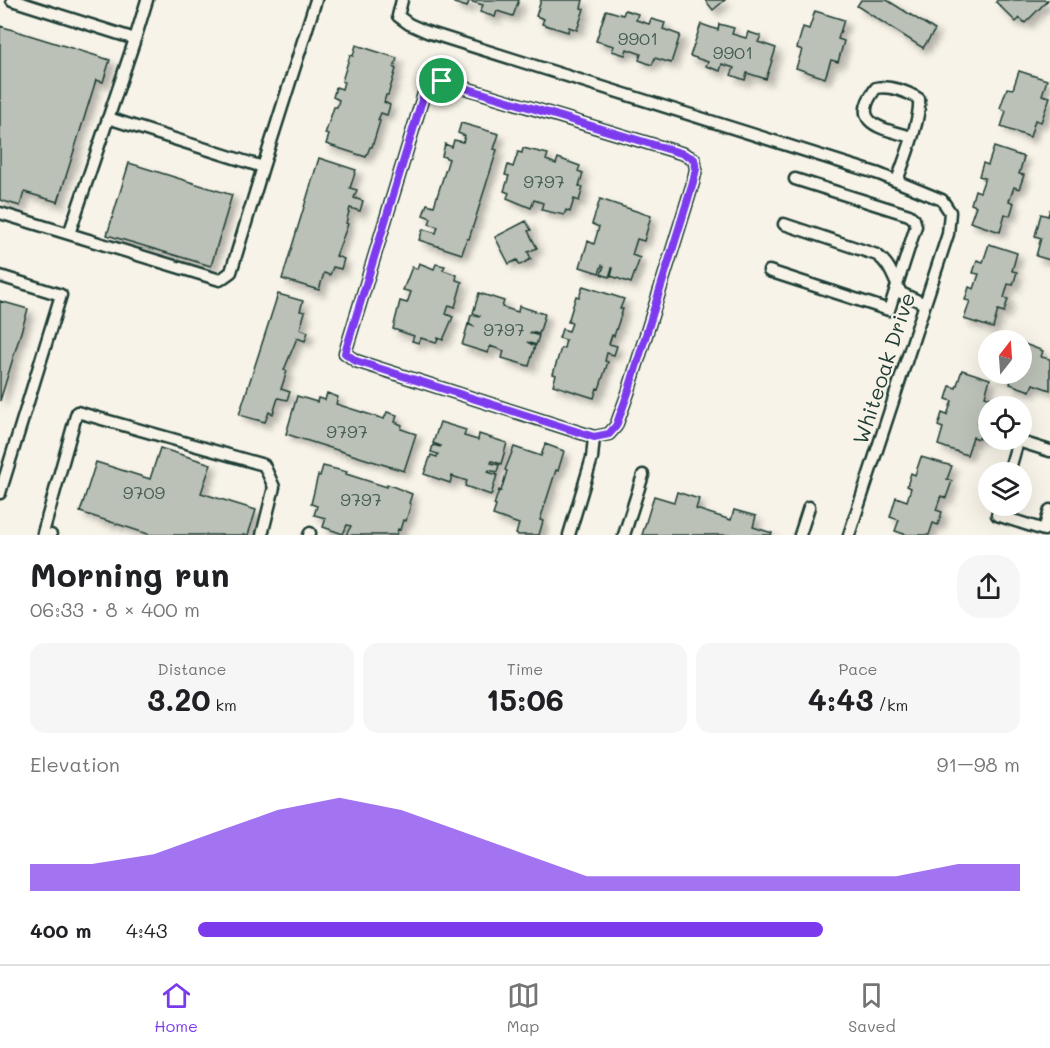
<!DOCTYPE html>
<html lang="en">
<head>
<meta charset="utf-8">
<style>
  :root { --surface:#fff; --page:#f6f6f6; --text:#202124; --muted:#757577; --line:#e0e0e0; --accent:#7c3aed }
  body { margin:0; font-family:Mali,sans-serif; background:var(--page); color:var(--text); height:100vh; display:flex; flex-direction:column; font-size:22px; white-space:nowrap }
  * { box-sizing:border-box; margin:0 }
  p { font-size:20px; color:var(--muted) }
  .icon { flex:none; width:33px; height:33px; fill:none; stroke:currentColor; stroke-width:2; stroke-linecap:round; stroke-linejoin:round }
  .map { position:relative; height:535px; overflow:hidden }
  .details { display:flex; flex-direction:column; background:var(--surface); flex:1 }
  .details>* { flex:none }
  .needle { width:39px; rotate:17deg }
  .buttons { position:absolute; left:978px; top:330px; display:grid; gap:12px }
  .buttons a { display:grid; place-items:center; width:54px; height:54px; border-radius:50%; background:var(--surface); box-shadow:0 6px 24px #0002; font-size:30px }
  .pin { position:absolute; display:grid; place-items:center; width:51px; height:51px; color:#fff; margin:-26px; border:3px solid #fff; border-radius:50%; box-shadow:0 2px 6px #0007 }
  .round { display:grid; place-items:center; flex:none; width:63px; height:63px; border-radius:24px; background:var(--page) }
  .summary { display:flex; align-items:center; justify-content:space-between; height:102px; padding:0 30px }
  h1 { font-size:33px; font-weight:800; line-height:45px }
  .metrics { display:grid; grid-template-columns:repeat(3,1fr); gap:9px; height:102px; padding:6px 30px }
  .metrics div { display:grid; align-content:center; border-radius:15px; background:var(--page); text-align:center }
  .metrics b { font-size:30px; font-weight:800 }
  .metrics small { font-size:16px; font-weight:400 }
  .metrics p { font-size:16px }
  .chart { height:168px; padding:12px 30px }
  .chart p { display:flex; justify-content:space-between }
  .chart svg { width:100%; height:108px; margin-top:6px; fill:var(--accent); opacity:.7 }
  ul { padding:0 30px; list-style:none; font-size:20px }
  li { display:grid; grid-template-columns:96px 72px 1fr; align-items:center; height:45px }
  li i { height:15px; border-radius:8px; background:var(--accent) }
  .tab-bar { display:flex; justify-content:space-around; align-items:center; height:84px; border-top:2px solid var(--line); background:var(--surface); font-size:16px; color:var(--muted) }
  .tab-bar a { display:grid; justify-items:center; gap:3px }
  .tab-bar .on { color:var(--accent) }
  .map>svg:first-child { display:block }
  .building { fill:#bbc1b6; stroke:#1f3d34; stroke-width:1.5; filter:url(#shadow) }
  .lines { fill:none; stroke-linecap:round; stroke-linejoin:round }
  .service-casing { stroke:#1f3d34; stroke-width:15 }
  .service { stroke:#f7f3e8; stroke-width:10 }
  .route-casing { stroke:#fff; stroke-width:12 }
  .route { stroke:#7c3aed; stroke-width:8 }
  .labels { text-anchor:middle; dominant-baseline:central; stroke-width:4.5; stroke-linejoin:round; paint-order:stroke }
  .number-label { font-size:18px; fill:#465e54 }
  .street-label { font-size:21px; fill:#1f3d34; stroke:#f7f3e8 }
</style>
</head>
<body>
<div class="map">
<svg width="1050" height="535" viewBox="0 0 1050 535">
  <defs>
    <filter id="shadow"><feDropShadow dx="5.5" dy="5.5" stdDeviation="3" flood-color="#0004"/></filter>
  </defs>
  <rect width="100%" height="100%" fill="#f7f3e8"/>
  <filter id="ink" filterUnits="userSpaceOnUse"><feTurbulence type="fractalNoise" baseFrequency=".0167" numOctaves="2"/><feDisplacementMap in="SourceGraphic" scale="12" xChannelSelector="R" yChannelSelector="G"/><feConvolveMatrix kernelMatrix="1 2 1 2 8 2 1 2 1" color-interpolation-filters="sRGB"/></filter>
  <g filter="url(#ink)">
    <path class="building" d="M455 0H519L513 16 497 11 495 17 480 12 483 5 469 1 467 7 454 3Z
      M541 0H583L581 8 584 9 577 30 569 27 568 32 542 24 544 19 536 16Z
      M705 0H725L713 10Z
      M861 0H887L935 30 923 48 857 6Z
      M997 0H1048L1025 23 1020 18 1016 22 996 2Z
      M606 10 623 15 625 10 638 14 636 20 649 24 651 19 665 23 663 29 680 35 671 63 655 58 652 65 639 60 641 54 627 49 625 55 612 51 614 46 596 41Z
      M815 11 844 20 838 39 844 41 838 62 831 60 825 78 796 68 802 50 797 48 803 27 809 29Z
      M701 24 718 30 719 24 734 28 732 34 746 38 748 32 761 36 758 42 776 48 766 79 747 73 745 80 731 75 734 68 722 64 720 71 706 66 708 62 690 56Z
      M0 26 110 60 103 82 96 80 58 202 24 192 20 206 0 200Z
      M356 45 397 58 394 68 396 69 388 95H386L384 102 390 105 387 115 381 113 378 120 380 121 372 147H370L366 157 326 144 329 135 325 134 334 107H337L339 100 333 97 336 87 342 89 344 82 342 81 350 55 353 56Z
      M1019 71 1047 80 1042 95 1050 97 1041 122 1035 120 1030 137 1001 127 1006 111 1000 108 1007 88 1013 89Z
      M461 123 499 134 494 149 497 150 469 239H467L462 254 419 240 423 229 436 233 438 227 429 224 431 218 423 215 427 204 434 206 449 159 442 156 445 144 452 147 454 140 463 142 465 136 458 133Z
      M994 147 1024 157 1019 174 1024 175 1019 189 1014 187 1009 201 1014 203 1010 216 1005 214 1000 232 970 222 976 206 971 204 975 190 980 192 985 178 979 176 983 163 988 165Z
      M523 148 548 154 546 160 556 164 558 158 580 166 578 171 583 173 579 186 583 187 579 201 574 199 570 212 566 210 564 215 541 210 543 203 534 200 531 208 507 198 509 193 504 191 509 176 505 175 508 165 513 167 518 152 522 153Z
      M319 158 356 170 350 188 357 190 354 198 363 201 360 211 350 208 346 223 348 224 336 256 344 259 341 269 333 267 330 275 324 273 319 290 282 279Z
      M129 163 232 195 211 266 107 235Z
      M600 199 651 216 644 241 637 239 632 255 640 258 631 283 611 276 613 269 612 268 609 277 601 274 604 266 602 265 599 273 580 267 588 241 594 244 599 227 592 224Z
      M1050 209V260L1036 256 1041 238 1035 236 1041 214 1048 216Z
      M526 221 531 230 528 231 537 248 528 252 531 259 520 265 517 260 509 264 495 237Z
      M989 244 1017 253 1012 271 1017 272 1013 285 1008 284 1004 298 1008 299 1004 312 998 310 993 328 964 319 970 301 965 300 969 287 974 289 979 274 973 273 977 260 983 262Z
      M419 263 434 269 436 264 445 266 443 270 457 275 456 280 462 282 455 307 449 305 446 314 453 317 443 340 438 338 436 343 421 338 419 343 412 341 414 336 393 329 400 301 407 303 411 292 403 290 412 267 417 269Z
      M583 286 624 299 620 309H623L614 336 612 335 609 344 617 346 614 355 607 353 605 361 608 362 599 389 597 388 594 398 553 385 556 375 553 374 561 348H564L566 340 559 338 562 329 569 331 572 323 568 322 576 296 579 297Z
      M479 293 504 301 502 307 518 312 519 306 545 314 539 334 531 332 530 333 539 336 536 345 527 342 535 346 529 366 502 358 504 351 490 346 488 353 462 345 468 324 475 327 469 323 471 315 479 317 480 316 473 313Z
      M278 294 303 301 300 311 305 312 300 329 308 332 305 341 297 338 284 370 287 371 281 389 290 392 287 400 278 398 273 414 269 412 265 422 239 415Z
      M0 301 28 309 0 401Z
      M1022 343 1043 351 1041 357 1050 359V390L1033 384 1030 391 1010 384 1011 380 992 374H1022Z
      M962 370 990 379 985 396 991 398 986 411 981 410 977 425 983 427 979 439 973 437 967 455 938 445 943 428 938 426 942 413 947 415 952 401 946 399 950 386 956 388Z
      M327 393 338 397 336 404 384 419 387 412 397 415 395 422 402 425 401 429 416 434 404 471 286 434 297 396 317 402 318 398 325 400Z
      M440 422 466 430 464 436 478 440 479 434 507 443 501 464 492 461 491 463 499 465 497 472 489 470 488 472 497 475 491 495 465 486 467 481 452 476 450 483 424 474 431 455 437 457 438 454 431 452 433 445 440 447 441 446 433 443Z
      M545 444 564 451 558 471 556 470 540 520 543 521 539 535H518L516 534 519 524 493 515 496 506 494 505 499 490 501 491 507 471 505 470 514 447 541 456Z
      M160 448 211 464 201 493 256 510 248 535H151L80 512 96 462 150 479Z
      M921 457 952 466 947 479 952 481 946 498 941 496 936 510 942 512 938 525 933 523 929 535H907L895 531 899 520 890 517 896 497 907 501 911 488 907 486 911 473 915 475Z
      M323 466 347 472 346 474 387 487V484L412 494 409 503 411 504 406 521 403 520 400 530 398 529 396 535H346L351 526 347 525 343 534 323 527 326 518 314 515 317 506 311 504 318 475 320 476Z
      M677 492 699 499 696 509 731 520 734 510 756 516 753 527 772 533 771 535H642L654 496 674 502Z"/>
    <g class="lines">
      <defs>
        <path id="service" d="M402 0 398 16 409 24 427 32 879 174 942 200 950 212 948 234 849 535
          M135 39 147 0
          M431 81H442L684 154 694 159 696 169 693 183 628 393 616 426 609 434 594 437 356 361 345 353 426 87Z
          M263 167 316 0
          M897 181C904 160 921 120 919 99 908 92 890 85 876 88 848 125 883 128 911 137
          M0 213 69 234 135 39 12 0
          M784 224 877 255C891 265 893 278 901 293L925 304
          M69 234 220 280 231 272 263 167 108 118
          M769 271 889 310 916 226 914 219 909 215 795 179
          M0 276 61 295 0 493
          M1009 472 1018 441 1050 451
          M1000 506 997 515 1044 530 1050 510
          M51 535 43 533 77 412 264 465 274 487 262 535
          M309 535 310 533
          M569 535 592 458 594 437
          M624 535 643 475
          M800 535 809 507"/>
      </defs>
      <use href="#service" class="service-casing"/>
      <use href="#service" class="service"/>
    </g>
  </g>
  <g class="lines" filter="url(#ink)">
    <defs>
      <path id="route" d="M431 81H442L684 154 694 159 696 169 693 183 628 393 616 426 609 434 594 437 356 361 345 353 426 87Z"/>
    </defs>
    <use href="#route" class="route-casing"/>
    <use href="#route" class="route"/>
  </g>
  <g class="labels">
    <g class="number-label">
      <text x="638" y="38">9901</text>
      <text x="733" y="52">9901</text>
      <text x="544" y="181">9797</text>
      <text x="504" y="329">9797</text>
      <text x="347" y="431">9797</text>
      <text x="144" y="492">9709</text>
      <text x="361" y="499">9797</text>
    </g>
    <g class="street-label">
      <text transform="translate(883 368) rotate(-72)">Whiteoak Drive</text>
    </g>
  </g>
</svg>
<div class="buttons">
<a><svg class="needle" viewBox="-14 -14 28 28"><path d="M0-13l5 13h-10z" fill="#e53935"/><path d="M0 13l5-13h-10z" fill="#757577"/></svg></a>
<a><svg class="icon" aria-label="locate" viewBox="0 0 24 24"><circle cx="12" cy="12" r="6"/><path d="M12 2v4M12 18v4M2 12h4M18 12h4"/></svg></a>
<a><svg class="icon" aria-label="layers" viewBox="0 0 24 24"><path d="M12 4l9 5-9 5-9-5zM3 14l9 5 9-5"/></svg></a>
</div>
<div class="pin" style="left:442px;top:81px;background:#1e9e55"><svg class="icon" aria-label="arrive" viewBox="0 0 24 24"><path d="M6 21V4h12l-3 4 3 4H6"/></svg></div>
</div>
<section class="details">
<div class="summary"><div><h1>Morning run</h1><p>06:33 · 8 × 400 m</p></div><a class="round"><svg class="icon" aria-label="share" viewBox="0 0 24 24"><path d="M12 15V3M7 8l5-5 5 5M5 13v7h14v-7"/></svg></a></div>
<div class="metrics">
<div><p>Distance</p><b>3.20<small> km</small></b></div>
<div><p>Time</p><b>15:06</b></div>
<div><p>Pace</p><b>4:43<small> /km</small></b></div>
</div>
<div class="chart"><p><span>Elevation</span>91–98 m</p>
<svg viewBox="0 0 160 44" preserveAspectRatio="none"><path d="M0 44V33L10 33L20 29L30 20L40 11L50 6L60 11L70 20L80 29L90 38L100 38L110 38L120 38L130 38L140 38L150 33L160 33V44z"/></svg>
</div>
<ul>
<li><b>400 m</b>4:43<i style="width:76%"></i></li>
</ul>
</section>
<nav class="tab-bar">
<a class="on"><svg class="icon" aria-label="home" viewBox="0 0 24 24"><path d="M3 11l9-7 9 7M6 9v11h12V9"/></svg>Home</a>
<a><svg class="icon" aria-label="map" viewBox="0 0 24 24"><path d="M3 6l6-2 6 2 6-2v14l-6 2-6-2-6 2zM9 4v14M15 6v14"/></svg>Map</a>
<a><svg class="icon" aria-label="saved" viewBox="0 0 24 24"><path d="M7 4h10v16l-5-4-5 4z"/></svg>Saved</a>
</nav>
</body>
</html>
